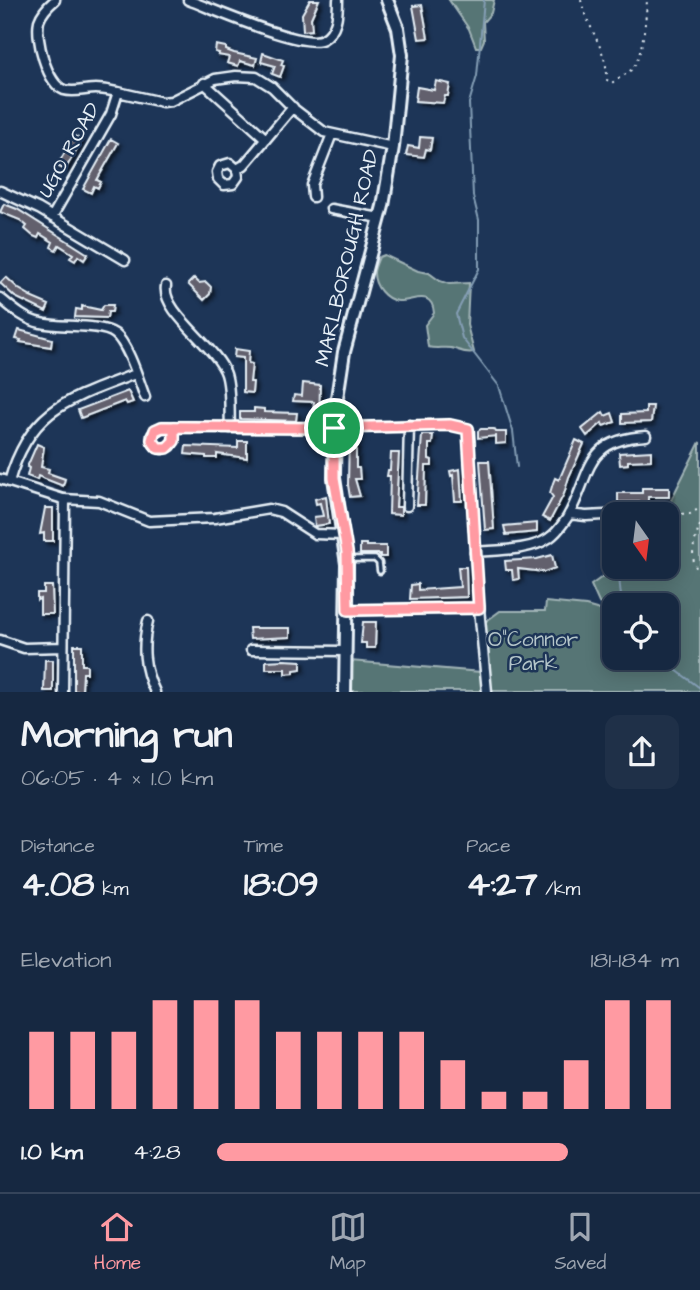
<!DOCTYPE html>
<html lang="en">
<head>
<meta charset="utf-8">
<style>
  :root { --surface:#162841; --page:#1f3048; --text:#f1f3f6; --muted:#9ea6b1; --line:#35445a; --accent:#ff9aa2 }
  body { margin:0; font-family:"Architects Daughter",sans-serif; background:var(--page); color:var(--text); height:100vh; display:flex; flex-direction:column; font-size:26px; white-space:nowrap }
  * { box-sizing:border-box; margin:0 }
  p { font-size:23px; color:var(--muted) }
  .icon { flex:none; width:38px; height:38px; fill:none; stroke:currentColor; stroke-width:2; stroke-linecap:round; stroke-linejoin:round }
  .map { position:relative; height:692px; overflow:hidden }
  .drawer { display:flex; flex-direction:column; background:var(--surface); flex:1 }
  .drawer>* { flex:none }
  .needle { width:46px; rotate:166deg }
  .fabs { position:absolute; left:602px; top:502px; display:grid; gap:14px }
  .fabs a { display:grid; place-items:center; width:77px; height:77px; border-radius:14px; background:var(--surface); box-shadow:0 4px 18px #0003,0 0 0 2px var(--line); font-size:35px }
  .pin { position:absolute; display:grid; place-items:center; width:60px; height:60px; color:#fff; margin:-30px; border:4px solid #fff; border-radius:50%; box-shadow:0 2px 7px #0007 }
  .round { display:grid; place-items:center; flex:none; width:74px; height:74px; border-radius:14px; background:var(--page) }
  .head { display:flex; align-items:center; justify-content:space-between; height:119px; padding:0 21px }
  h1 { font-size:38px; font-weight:800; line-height:52px }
  .stats { display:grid; grid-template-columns:repeat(3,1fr); gap:10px; height:119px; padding:7px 21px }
  .stats div { display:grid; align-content:center }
  .stats b { font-size:35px; font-weight:800 }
  .stats small { font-size:19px; font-weight:400 }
  .stats p { font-size:19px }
  .chart { height:196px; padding:14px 21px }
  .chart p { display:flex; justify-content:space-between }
  .chart svg { width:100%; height:126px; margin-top:7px; stroke:var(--accent); stroke-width:6 }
  ul { padding:0 21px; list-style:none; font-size:23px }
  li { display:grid; grid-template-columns:112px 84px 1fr; align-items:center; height:52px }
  li i { height:18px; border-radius:9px; background:var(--accent) }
  .dock { display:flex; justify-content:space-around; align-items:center; height:98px; border-top:2px solid var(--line); background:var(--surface); font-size:19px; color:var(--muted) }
  .dock a { display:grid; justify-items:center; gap:4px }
  .dock .on { color:var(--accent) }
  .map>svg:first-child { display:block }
  .green { fill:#577574; stroke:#a0b3b6; stroke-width:2; fill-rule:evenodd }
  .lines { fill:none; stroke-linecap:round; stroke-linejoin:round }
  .stream { stroke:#849eb5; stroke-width:2 }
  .building { fill:#62606d; stroke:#e8f1f8; stroke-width:2; filter:url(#shadow) }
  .lane-casing { stroke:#e8f1f8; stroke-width:9 }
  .street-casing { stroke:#e8f1f8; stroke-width:13 }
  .secondary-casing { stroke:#e8f1f8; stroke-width:16 }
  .path { stroke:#e8f1f8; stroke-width:2; stroke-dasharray:2 5; stroke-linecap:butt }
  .lane { stroke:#1d3557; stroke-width:3.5 }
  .street { stroke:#1d3557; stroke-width:8 }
  .secondary { stroke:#1d3557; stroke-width:10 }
  .route-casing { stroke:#fff; stroke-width:14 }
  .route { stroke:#ff9aa2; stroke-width:9 }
  .labels { text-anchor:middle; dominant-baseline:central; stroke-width:5; stroke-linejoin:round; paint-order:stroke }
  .street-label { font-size:21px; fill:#e8f1f8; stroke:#1d3557 }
  .park-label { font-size:21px; fill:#b5c6ca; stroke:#1d3557 }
</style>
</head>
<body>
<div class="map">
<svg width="700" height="692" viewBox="0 0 700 692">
  <defs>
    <filter id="shadow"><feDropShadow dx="3" dy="3" stdDeviation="2" flood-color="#0009"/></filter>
  </defs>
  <rect width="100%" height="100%" fill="#1d3557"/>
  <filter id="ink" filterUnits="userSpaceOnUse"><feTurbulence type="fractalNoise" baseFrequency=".0143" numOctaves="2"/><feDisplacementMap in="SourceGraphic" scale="14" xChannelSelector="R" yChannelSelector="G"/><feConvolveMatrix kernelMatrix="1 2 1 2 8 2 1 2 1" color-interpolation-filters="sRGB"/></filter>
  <g filter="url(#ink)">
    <path class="green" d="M449 0H494L491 13 483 22 484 40 481 47H476L469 29Z
      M384 255 418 271 429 273 440 281 449 284 469 283 467 325 474 352C464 354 460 350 451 348 443 347 435 349 428 347L425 325 434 313C432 288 412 302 398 301 385 300 374 286 374 273 374 268 377 262 379 257Z
      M700 442V691H491L485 622 500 611H545L546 602 586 606 607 612 599 603 591 585 602 577 612 563H614V567H667V514H664ZM614 606H667V658H614Z
      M350 661 481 672 483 691H350Z"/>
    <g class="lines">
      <path class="stream" d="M484 0 477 76 469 103 473 196 479 220V269L456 314 462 338 499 386 513 431 517 467
        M618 567 622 606
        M660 658 700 688"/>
    </g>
    <path class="building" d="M310 0H319L311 18 312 30 303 31 302 14Z
      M422 5 428 38 419 39 413 6Z
      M216 45 226 47V50L234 53 257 58 255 65 240 61 238 66 227 63 229 57 218 55 219 53 215 52Z
      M263 53 283 60 281 65 284 66 280 77 272 74 275 66 261 62Z
      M436 81 450 84 448 96H445L443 103 415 101 417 87 434 90Z
      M74 136 82 140 65 170 57 166Z
      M420 137 432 138 430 150 426 149 424 157 406 155 408 146 419 148Z
      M111 139 118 143 97 180 101 182 98 188 94 186 91 193 83 189Z
      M4 204 17 209 88 254 84 260 78 256 75 261 70 258 73 254 59 245 56 250 51 247 53 242 40 234 38 238 33 236 25 229 27 226 20 220 0 212Z
      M6 277 19 289 31 296 30 297 49 305 46 312 15 297 0 283Z
      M194 278 199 283 206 282 211 287 210 294 204 300 188 284Z
      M104 305H113L112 312H108L107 318 75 317 76 309 82 310V306L101 310Z
      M19 330 52 339 51 347 20 342 21 340 16 339Z
      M235 349 249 351 248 363 252 364 250 382H253L252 393 243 392V358L234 357Z
      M303 383 320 385 319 421H312L314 402 293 401 294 395 302 396Z
      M128 391 133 402 127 404 125 401 81 418 78 410Z
      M646 406H653L651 422 622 423V414L646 413Z
      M254 408 264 409V412L297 413 296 421 240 419V412H254Z
      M603 412 605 416 612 413 615 422 603 426 602 423 587 436 582 429Z
      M481 429H494L496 432H506V443L496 444V436L478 438V431Z
      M349 435H356V468H359L360 479H355L360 496 350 497 348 485Z
      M422 435H433L432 444H429V459L432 460V466H426L425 505H417Z
      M576 440 584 444 569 477 564 494 550 521 542 517 553 497 550 493 553 483 555 478 559 480Z
      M238 441H247V458L217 454V458H206V456L185 454 186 446 238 448Z
      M37 444 44 447 41 467 49 469 48 473 65 479 63 486 38 476 37 480 27 476 29 468 27 467Z
      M651 451V460L628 461V464L620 465 619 453Z
      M391 453H399L396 507H401V515L389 514 390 476H387L388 470H390Z
      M480 461H489L494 529 485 530Z
      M460 469 462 501H455L453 475 451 476 450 471Z
      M642 488H669V497H648V502H618V493H642Z
      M326 496 329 524 315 526 314 517 323 516 320 503 316 504 315 499Z
      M45 508H53V541H44V533L40 534Z
      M537 523V532L506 535 504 526Z
      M360 544H366V546H386V557H380V554H360Z
      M552 555 555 568 544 572 518 569 519 579 513 580 512 570H506L505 561 537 559Z
      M458 567H466L467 597 410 599 411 585 418 584V590L460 587Z
      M44 586H52L53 614H40V599L37 600V593H44Z
      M363 622H376L375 648H366V643H361Z
      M249 628H290V637L250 639Z
      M74 645H82V665H87V673H83L82 691H74Z
      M45 660H53V691H44Z
      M284 660 301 661V669L294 670V673L285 674V669H266V661Z"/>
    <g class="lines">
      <defs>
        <path id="lane" d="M349 559H375L379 563 380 571"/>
        <path id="street" d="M55 0C48 6 42 12 39 21 35 38 47 84 64 90 74 93 86 89 96 89 104 89 111 91 118 92
          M188 0C213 9 304 50 323 39 337 31 338 14 338 0
          M204 83 266 139
          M237 169 238 177 233 184 224 185 218 179 217 172 220 166 230 163 237 169 244 165 293 107
          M0 191 39 209 125 260
          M313 197 312 185 332 134
          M331 209 380 218
          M52 217 111 114 118 92 162 102 171 101 215 79 236 76 256 77 272 87 294 109 324 132 393 147
          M166 286C161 312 217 347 226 374 231 390 229 411 230 428
          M0 298C12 308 25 320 41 323 60 328 100 323 115 334 128 344 139 381 145 397
          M174 427V439L171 446 162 449C155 448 151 442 152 435L162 427 334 428 450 425 468 429 479 608 487 692
          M0 479 63 499 99 501 149 521 215 518 269 509 281 512 315 534 344 535
          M9 482C30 408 70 399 135 374
          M407 506 409 425
          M569 514 586 516 662 512
          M475 552C498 550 530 551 549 538 557 533 562 525 567 518 593 473 582 440 646 436
          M348 610 479 608
          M148 621C142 646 143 668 155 692
          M0 640 24 648 63 647
          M251 650 345 651
          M63 692 65 499"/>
        <path id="secondary" d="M345 692 347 564 334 478 335 411 344 352 383 206 393 147 402 55 398 28 387 0"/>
      </defs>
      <use href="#lane" class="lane-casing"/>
      <use href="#street" class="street-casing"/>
      <use href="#secondary" class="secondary-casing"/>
      <path class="path" d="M581 0C587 28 608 50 607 80L612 83C618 78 626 75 631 70 643 59 646 16 647 0
        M668 513 690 514 700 508
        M700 525C694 543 688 558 700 574"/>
      <use href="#lane" class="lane"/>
      <use href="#street" class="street"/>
      <use href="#secondary" class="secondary"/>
    </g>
  </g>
  <g class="lines" filter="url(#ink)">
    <defs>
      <path id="route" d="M334 428 174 427V441L167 448H158L152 440 155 430 162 427 334 428V478L347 552 348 610 479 608 468 429 450 425 334 428"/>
    </defs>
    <use href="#route" class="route-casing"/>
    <use href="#route" class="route"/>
  </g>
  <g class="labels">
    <g class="street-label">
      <text transform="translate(69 150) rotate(-61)">UGO ROAD</text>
      <text transform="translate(347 258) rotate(-77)">MARLBOROUGH ROAD</text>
    </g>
    <g class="park-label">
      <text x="533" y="639">O"Connor<tspan x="533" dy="24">Park</tspan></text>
    </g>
  </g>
</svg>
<div class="fabs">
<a><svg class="needle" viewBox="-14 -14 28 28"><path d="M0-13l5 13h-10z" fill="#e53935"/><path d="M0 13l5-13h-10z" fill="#9ea6b1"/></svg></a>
<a><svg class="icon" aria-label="locate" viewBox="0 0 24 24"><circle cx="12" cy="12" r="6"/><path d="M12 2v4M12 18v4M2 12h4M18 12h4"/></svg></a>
</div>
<div class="pin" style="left:334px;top:428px;background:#1e9e55"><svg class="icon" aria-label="arrive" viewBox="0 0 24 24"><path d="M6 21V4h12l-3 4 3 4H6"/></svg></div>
</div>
<section class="drawer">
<div class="head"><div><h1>Morning run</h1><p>06:05 · 4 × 1.0 km</p></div><a class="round"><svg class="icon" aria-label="share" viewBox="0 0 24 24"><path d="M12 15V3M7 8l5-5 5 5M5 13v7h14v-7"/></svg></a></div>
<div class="stats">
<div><p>Distance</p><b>4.08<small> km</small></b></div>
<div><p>Time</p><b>18:09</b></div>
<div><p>Pace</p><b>4:27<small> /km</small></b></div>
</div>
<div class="chart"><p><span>Elevation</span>181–184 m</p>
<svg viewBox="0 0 160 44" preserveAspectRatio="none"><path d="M5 44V17M15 44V17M25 44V17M35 44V6M45 44V6M55 44V6M65 44V17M75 44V17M85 44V17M95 44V17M105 44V27M115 44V38M125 44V38M135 44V27M145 44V6M155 44V6"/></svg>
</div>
<ul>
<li><b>1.0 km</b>4:28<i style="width:76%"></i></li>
</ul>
</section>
<nav class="dock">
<a class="on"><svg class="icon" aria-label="home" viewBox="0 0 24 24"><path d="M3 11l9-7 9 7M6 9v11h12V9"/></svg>Home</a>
<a><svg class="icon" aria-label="map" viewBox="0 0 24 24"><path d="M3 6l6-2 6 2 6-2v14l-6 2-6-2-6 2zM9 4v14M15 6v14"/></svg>Map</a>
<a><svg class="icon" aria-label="saved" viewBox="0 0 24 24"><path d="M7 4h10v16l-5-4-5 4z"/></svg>Saved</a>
</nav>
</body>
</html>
